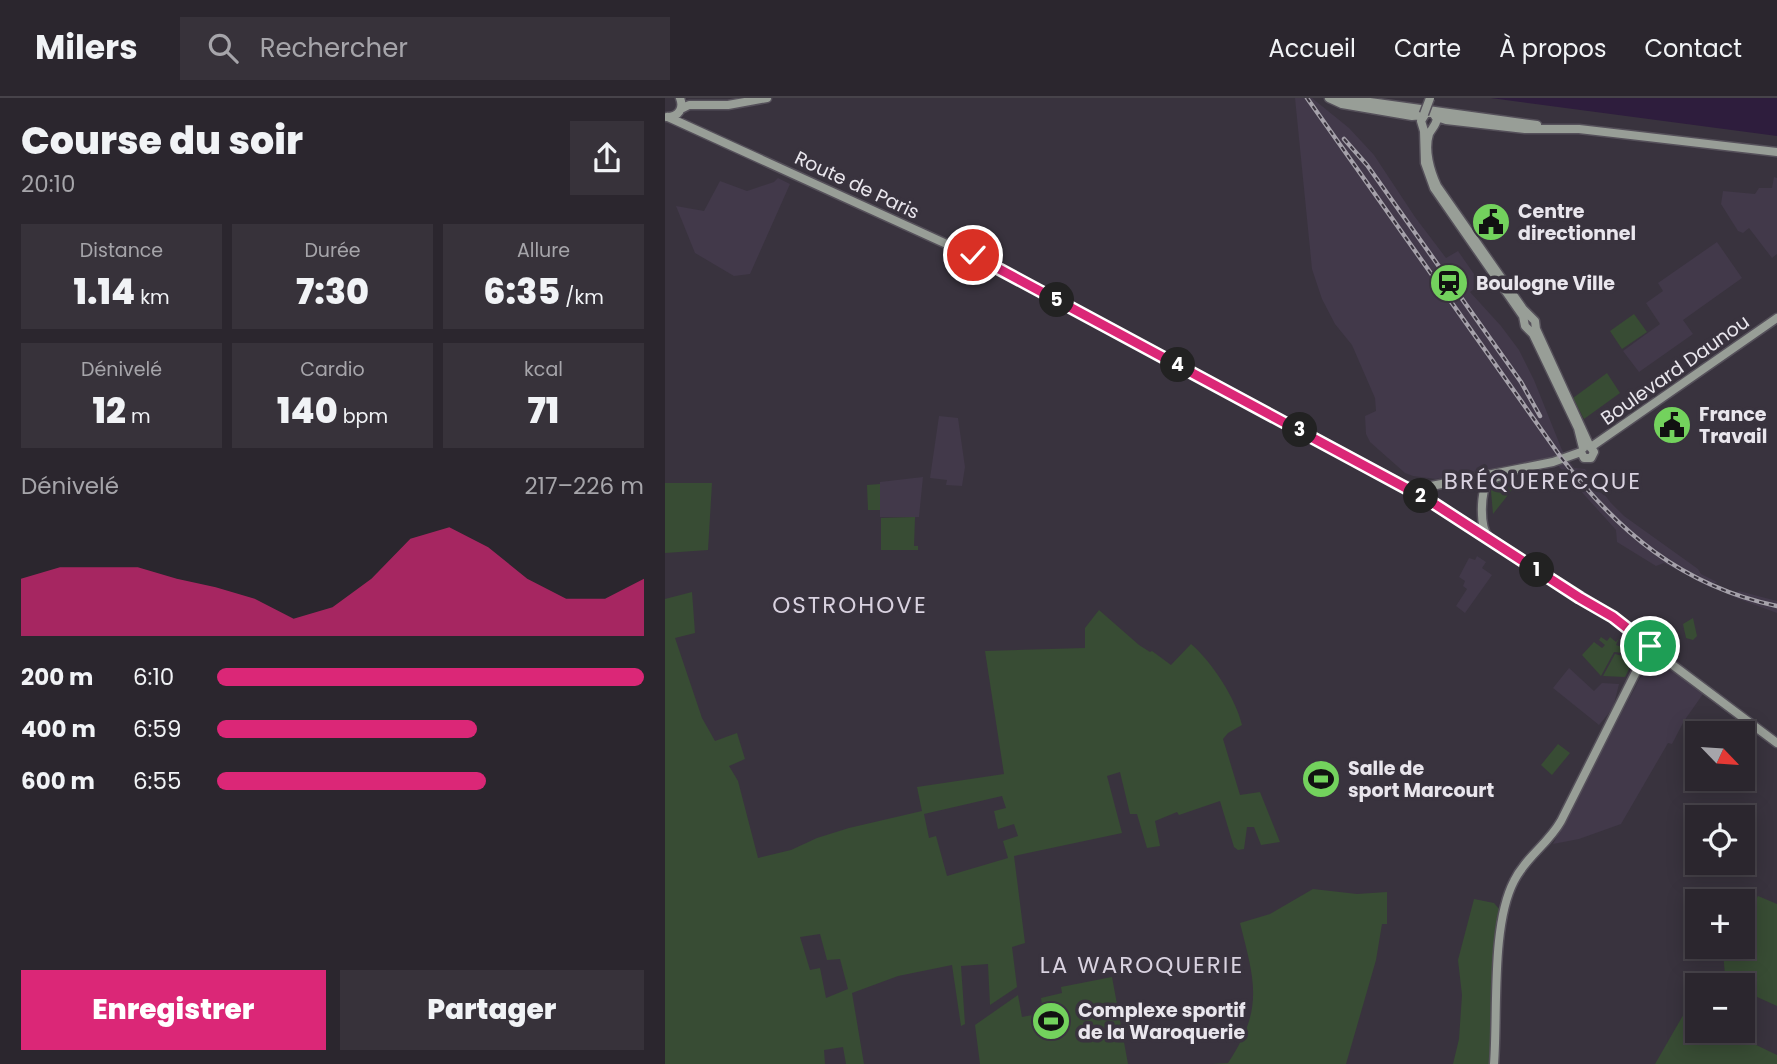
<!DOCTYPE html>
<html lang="fr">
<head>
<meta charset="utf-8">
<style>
  :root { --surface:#2b262e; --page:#37323a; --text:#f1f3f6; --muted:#a6a5aa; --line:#47434a; --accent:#db2777 }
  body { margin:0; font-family:Poppins,sans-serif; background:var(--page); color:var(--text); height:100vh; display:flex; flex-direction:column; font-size:26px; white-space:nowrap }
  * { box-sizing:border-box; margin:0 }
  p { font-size:23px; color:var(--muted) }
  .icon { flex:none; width:38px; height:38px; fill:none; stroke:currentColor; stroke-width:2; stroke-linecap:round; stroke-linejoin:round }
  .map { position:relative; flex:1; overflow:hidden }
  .drawer { display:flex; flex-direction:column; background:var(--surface); width:665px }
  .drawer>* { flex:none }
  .needle { width:46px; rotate:115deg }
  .controls { position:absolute; left:1020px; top:623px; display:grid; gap:14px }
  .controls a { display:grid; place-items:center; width:70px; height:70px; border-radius:0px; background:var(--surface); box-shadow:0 4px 18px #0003,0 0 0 2px var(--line); font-size:35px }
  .pin { position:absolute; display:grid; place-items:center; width:60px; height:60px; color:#fff; margin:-30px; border:4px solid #fff; border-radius:50%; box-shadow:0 2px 7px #0007 }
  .km { position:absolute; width:35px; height:35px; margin:-18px; border-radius:50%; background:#222; color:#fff; font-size:19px; line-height:35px; text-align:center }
  .round { display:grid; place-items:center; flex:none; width:74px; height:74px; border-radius:0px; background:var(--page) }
  .overview { display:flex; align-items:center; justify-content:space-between; height:119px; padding:0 21px }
  h1 { font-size:38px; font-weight:800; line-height:52px }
  .metrics { display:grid; grid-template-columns:repeat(3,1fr); gap:10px; height:119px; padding:7px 21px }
  .metrics div { display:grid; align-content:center; border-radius:0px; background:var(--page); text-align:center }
  .metrics b { font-size:35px; font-weight:800 }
  .metrics small { font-size:19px; font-weight:400 }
  .metrics p { font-size:19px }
  .chart { height:196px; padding:14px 21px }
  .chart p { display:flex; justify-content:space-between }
  .chart svg { width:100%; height:126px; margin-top:7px; fill:var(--accent); opacity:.7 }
  .cta { display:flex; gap:14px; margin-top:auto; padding:14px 21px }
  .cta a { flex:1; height:80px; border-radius:0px; background:var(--accent); color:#fff; font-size:28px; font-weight:800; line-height:80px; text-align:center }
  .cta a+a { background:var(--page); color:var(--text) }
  ul { padding:0 21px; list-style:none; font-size:23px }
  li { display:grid; grid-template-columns:112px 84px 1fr; align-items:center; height:52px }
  li i { height:18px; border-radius:9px; background:var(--accent) }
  header { display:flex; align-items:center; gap:42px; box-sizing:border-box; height:98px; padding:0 35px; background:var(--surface); border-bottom:2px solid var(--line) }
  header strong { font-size:33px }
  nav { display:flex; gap:38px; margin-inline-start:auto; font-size:24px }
  .search { width:490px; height:63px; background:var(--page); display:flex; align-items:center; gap:18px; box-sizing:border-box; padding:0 24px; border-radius:0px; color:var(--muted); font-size:26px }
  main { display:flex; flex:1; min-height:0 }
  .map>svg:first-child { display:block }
  .built { fill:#42394a }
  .green { fill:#384c34; fill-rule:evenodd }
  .water { fill:#2e1d3d }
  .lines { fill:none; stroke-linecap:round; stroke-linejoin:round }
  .secondary-casing { stroke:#55505a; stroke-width:11 }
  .secondary { stroke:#989e97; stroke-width:8 }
  .rail-casing { stroke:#a5a1aa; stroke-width:4.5 }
  .rail { stroke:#39333e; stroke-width:2; stroke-dasharray:5; stroke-linecap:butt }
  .secondary-bridge-casing { stroke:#55505a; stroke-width:11; stroke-linecap:butt }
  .secondary-bridge { stroke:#989e97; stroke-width:8 }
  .route-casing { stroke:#fff; stroke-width:14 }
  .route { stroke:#db2777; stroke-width:9 }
  .labels { text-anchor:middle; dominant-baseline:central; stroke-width:7; stroke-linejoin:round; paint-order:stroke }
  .street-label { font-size:19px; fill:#e9e6ed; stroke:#39333e }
  .poi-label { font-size:19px; font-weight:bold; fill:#e9e6ed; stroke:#39333e; text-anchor:start }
  .quarter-label { font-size:23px; letter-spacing:2px; fill:#d9d2e0; stroke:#39333e }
</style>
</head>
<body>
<header>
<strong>Milers</strong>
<div class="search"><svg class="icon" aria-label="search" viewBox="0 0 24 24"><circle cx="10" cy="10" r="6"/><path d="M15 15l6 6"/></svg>Rechercher</div>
<nav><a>Accueil</a><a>Carte</a><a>À propos</a><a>Contact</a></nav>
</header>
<main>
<section class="drawer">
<div class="overview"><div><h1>Course du soir</h1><p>20:10</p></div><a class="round"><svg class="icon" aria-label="share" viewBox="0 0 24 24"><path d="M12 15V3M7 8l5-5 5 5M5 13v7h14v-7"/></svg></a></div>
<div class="metrics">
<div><p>Distance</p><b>1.14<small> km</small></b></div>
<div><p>Durée</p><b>7:30</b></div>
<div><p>Allure</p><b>6:35<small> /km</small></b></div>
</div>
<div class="metrics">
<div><p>Dénivelé</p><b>12<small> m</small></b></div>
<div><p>Cardio</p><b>140<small> bpm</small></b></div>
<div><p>kcal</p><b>71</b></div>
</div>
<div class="chart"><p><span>Dénivelé</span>217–226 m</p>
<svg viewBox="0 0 160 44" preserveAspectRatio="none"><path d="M0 44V24L10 20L20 20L30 20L40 24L50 27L60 31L70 38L80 34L90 24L100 10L110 6L120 13L130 24L140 31L150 31L160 24V44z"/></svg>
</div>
<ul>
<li><b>200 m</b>6:10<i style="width:100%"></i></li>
<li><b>400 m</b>6:59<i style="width:61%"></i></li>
<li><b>600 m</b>6:55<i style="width:63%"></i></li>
</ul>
<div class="cta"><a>Enregistrer</a><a>Partager</a></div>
</section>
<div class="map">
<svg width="1112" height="966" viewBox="0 0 1112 966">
  <rect width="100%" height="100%" fill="#39333e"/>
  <path class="built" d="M630 0H647L684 30 709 57 750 119 781 160 793 153 816 186 805 194 836 228 854 252 869 282 897 352 909 370 920 371 946 405 959 418 1033 471 1036 476 1052 484 1044 489 999 465 991 468 952 444 951 432 886 360 880 363 850 366 771 381 748 378 740 375 705 344 701 336 700 318 711 313 710 300 687 247 670 226 657 201 647 171Z
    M1109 79 1112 80V156L1107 160 1084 130 1078 135 1073 133 1056 106 1058 93 1090 96 1094 90H1107Z
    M113 80 125 86 85 176 69 178 30 155 11 108 39 113 55 83 82 93 109 84Z
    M1052 144 1077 180 1018 222 1028 236 974 274 958 253 995 226 981 205 998 193 993 185Z
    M274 318 293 320 300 369 297 388 281 387 282 382 265 380Z
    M258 379 254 419H215V384Z
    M812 458 821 464 817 470 827 477 800 515 791 508 802 491 798 488 800 483 794 479 804 460 810 462Z
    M1074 493 1112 503V515L1066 498Z
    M984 563H990L1011 575 1038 596 1019 623 1007 646 1003 645 956 726 914 741 888 746Z
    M904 570 929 593 937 585 954 586 948 610 934 627 888 590Z"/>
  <path class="green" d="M969 216 982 234 957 251 945 233Z
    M942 275 955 295 919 321 908 300Z
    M848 382 850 388 828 416 826 393 829 386Z
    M0 385H47L43 452 0 455Z
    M215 386V412H203L202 387Z
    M250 419 249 448H253V452H216V420Z
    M27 494 30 535 10 540 37 620 50 643 72 635 80 661 64 668 73 683 93 760 126 752 152 740 184 730 257 713 252 689 339 676 320 553 420 550V530L434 512 474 547 485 554 487 553 506 567 526 546C547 564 571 601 577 627L563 635 558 641 575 697 595 694 615 744 596 747 589 729H582L579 751 573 752 569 749 555 703 514 717 512 714 490 723 495 748 482 750 472 716H465L455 674 442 678 457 735 349 758 360 845 347 849 352 889 325 907 323 866 296 868 300 926 296 928 287 867 233 878 187 895 199 966H181L178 949 159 952 160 966H0V501ZM337 698 341 710 329 713 333 731 349 726 353 738 338 743 343 760 282 778 271 738 264 740 259 716ZM155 836 162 862 175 861 183 891 161 900 155 870 145 872 135 839Z
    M1028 520 1032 538 1028 542 1021 540 1018 526Z
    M936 539 942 543 945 539 951 544 954 540 951 547 957 549 963 541 965 545 959 555 949 554 936 578 917 557 929 544 937 550 940 547 934 542Z
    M950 556 969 561 960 579 938 578Z
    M893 646 905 655 887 677 876 667Z
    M648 791 692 796 722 794V826H717L711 862 681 966H547L563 965C599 911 590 884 575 825L605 816Z
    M1093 798 1112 806V908L1079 893 1078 887H1072L1060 878 1058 853 1061 849H1078V822Z
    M809 801 829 805 835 812 826 966H788L794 941 797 897 793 862Z
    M447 879 463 966H315L310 927 353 897 357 919 378 915 376 900 397 895 396 889Z
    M1024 907 1032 912V933H1062L1112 957V966H990Z"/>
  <path class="water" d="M826 0H1112V38Z"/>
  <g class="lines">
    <defs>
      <path id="secondary" d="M664 0 677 6 747 18 758 17
        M676 0 872 27
        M16 11 24 7H63L102 0
        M2 19C14 19 19 10 15 0
        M3 19 332 169 731 383 954 522 980 543 993 556 1112 645
        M772 19 781 22 860 31H914L1112 54
        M926 349 1112 220
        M918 350 913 330 868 236 860 228 858 218 769 90 760 65 759 33 756 23 761 15H768L772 21C771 27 767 30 764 36 759 52 765 73 772 88L858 211 870 223 871 231 925 349
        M916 354 919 360H926L929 354 925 348
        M743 388 751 391 888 364 916 354
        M824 440C814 429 815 393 824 382L833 379
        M966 537 972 552 971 564
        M829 966C833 914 826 827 849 783 860 760 883 746 896 723L971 574 979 552"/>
    </defs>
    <use href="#secondary" class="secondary-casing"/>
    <use href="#secondary" class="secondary"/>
    <defs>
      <path id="rail" d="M642 0 895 358C953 434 1017 488 1112 508
        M679 41 702 67 856 284 875 318"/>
    </defs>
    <use href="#rail" class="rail-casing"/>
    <use href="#rail" class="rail"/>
    <defs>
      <path id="secondary-bridge" d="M759 16 765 0"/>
    </defs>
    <use href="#secondary-bridge" class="secondary-bridge-casing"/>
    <use href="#secondary-bridge" class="secondary-bridge"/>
  </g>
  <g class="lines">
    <defs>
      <path id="route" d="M308 157 765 403 915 500 948 519 985 548"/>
    </defs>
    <use href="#route" class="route-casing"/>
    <use href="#route" class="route"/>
  </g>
  <defs>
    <symbol id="civic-disc" viewBox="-11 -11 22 22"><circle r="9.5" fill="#73d25d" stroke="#39333e"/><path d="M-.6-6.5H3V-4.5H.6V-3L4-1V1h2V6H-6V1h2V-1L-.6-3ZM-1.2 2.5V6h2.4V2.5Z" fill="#111"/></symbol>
    <symbol id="station-disc" viewBox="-11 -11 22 22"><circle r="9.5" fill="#73d25d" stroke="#39333e"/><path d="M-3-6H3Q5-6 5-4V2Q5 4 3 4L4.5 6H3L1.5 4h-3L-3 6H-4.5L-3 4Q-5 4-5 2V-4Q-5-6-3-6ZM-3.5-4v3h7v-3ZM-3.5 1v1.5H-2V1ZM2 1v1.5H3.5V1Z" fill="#111"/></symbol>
    <symbol id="stadium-disc" viewBox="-11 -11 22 22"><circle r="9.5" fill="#73d25d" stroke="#39333e"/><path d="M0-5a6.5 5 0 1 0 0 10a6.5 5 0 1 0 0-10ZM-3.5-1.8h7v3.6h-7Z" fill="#111"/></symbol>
  </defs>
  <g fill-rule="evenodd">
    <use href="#civic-disc" x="804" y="102" width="44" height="44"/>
    <use href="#station-disc" x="762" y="163" width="44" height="44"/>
    <use href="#civic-disc" x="985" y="305" width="44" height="44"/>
    <use href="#stadium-disc" x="634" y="659" width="44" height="44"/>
    <use href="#stadium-disc" x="364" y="901" width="44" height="44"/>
  </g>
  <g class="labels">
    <g class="street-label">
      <text transform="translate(192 87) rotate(25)">Route de Paris</text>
      <text transform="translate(1010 272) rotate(-35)">Boulevard Daunou</text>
    </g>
    <g class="poi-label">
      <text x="853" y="113">Centre<tspan x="853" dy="22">directionnel</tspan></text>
      <text x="811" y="185">Boulogne Ville</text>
      <text x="1034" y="316">France<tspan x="1034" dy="22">Travail</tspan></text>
      <text x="683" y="670">Salle de<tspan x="683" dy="22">sport Marcourt</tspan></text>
      <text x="413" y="912">Complexe sportif<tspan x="413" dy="22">de la Waroquerie</tspan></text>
    </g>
    <g class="quarter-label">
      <text x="878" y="383">BRÉQUERECQUE</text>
      <text x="185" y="507">OSTROHOVE</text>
      <text x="477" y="867">LA WAROQUERIE</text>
    </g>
  </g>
</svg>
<div class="controls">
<a><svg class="needle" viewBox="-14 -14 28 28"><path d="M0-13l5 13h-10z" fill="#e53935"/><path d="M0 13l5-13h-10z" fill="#a6a5aa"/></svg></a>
<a><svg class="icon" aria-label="locate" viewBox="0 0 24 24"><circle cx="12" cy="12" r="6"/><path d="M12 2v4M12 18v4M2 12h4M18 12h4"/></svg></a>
<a>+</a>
<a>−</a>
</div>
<div class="pin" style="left:985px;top:548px;background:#1e9e55"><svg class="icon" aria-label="arrive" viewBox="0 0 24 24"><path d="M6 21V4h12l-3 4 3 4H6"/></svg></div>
<div class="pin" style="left:308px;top:157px;background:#d93025"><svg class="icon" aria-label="check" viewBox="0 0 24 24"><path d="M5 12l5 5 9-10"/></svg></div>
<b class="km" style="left:872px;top:472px">1</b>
<b class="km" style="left:756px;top:398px">2</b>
<b class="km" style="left:635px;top:332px">3</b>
<b class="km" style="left:513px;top:267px">4</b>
<b class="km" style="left:392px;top:202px">5</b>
</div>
</main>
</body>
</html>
